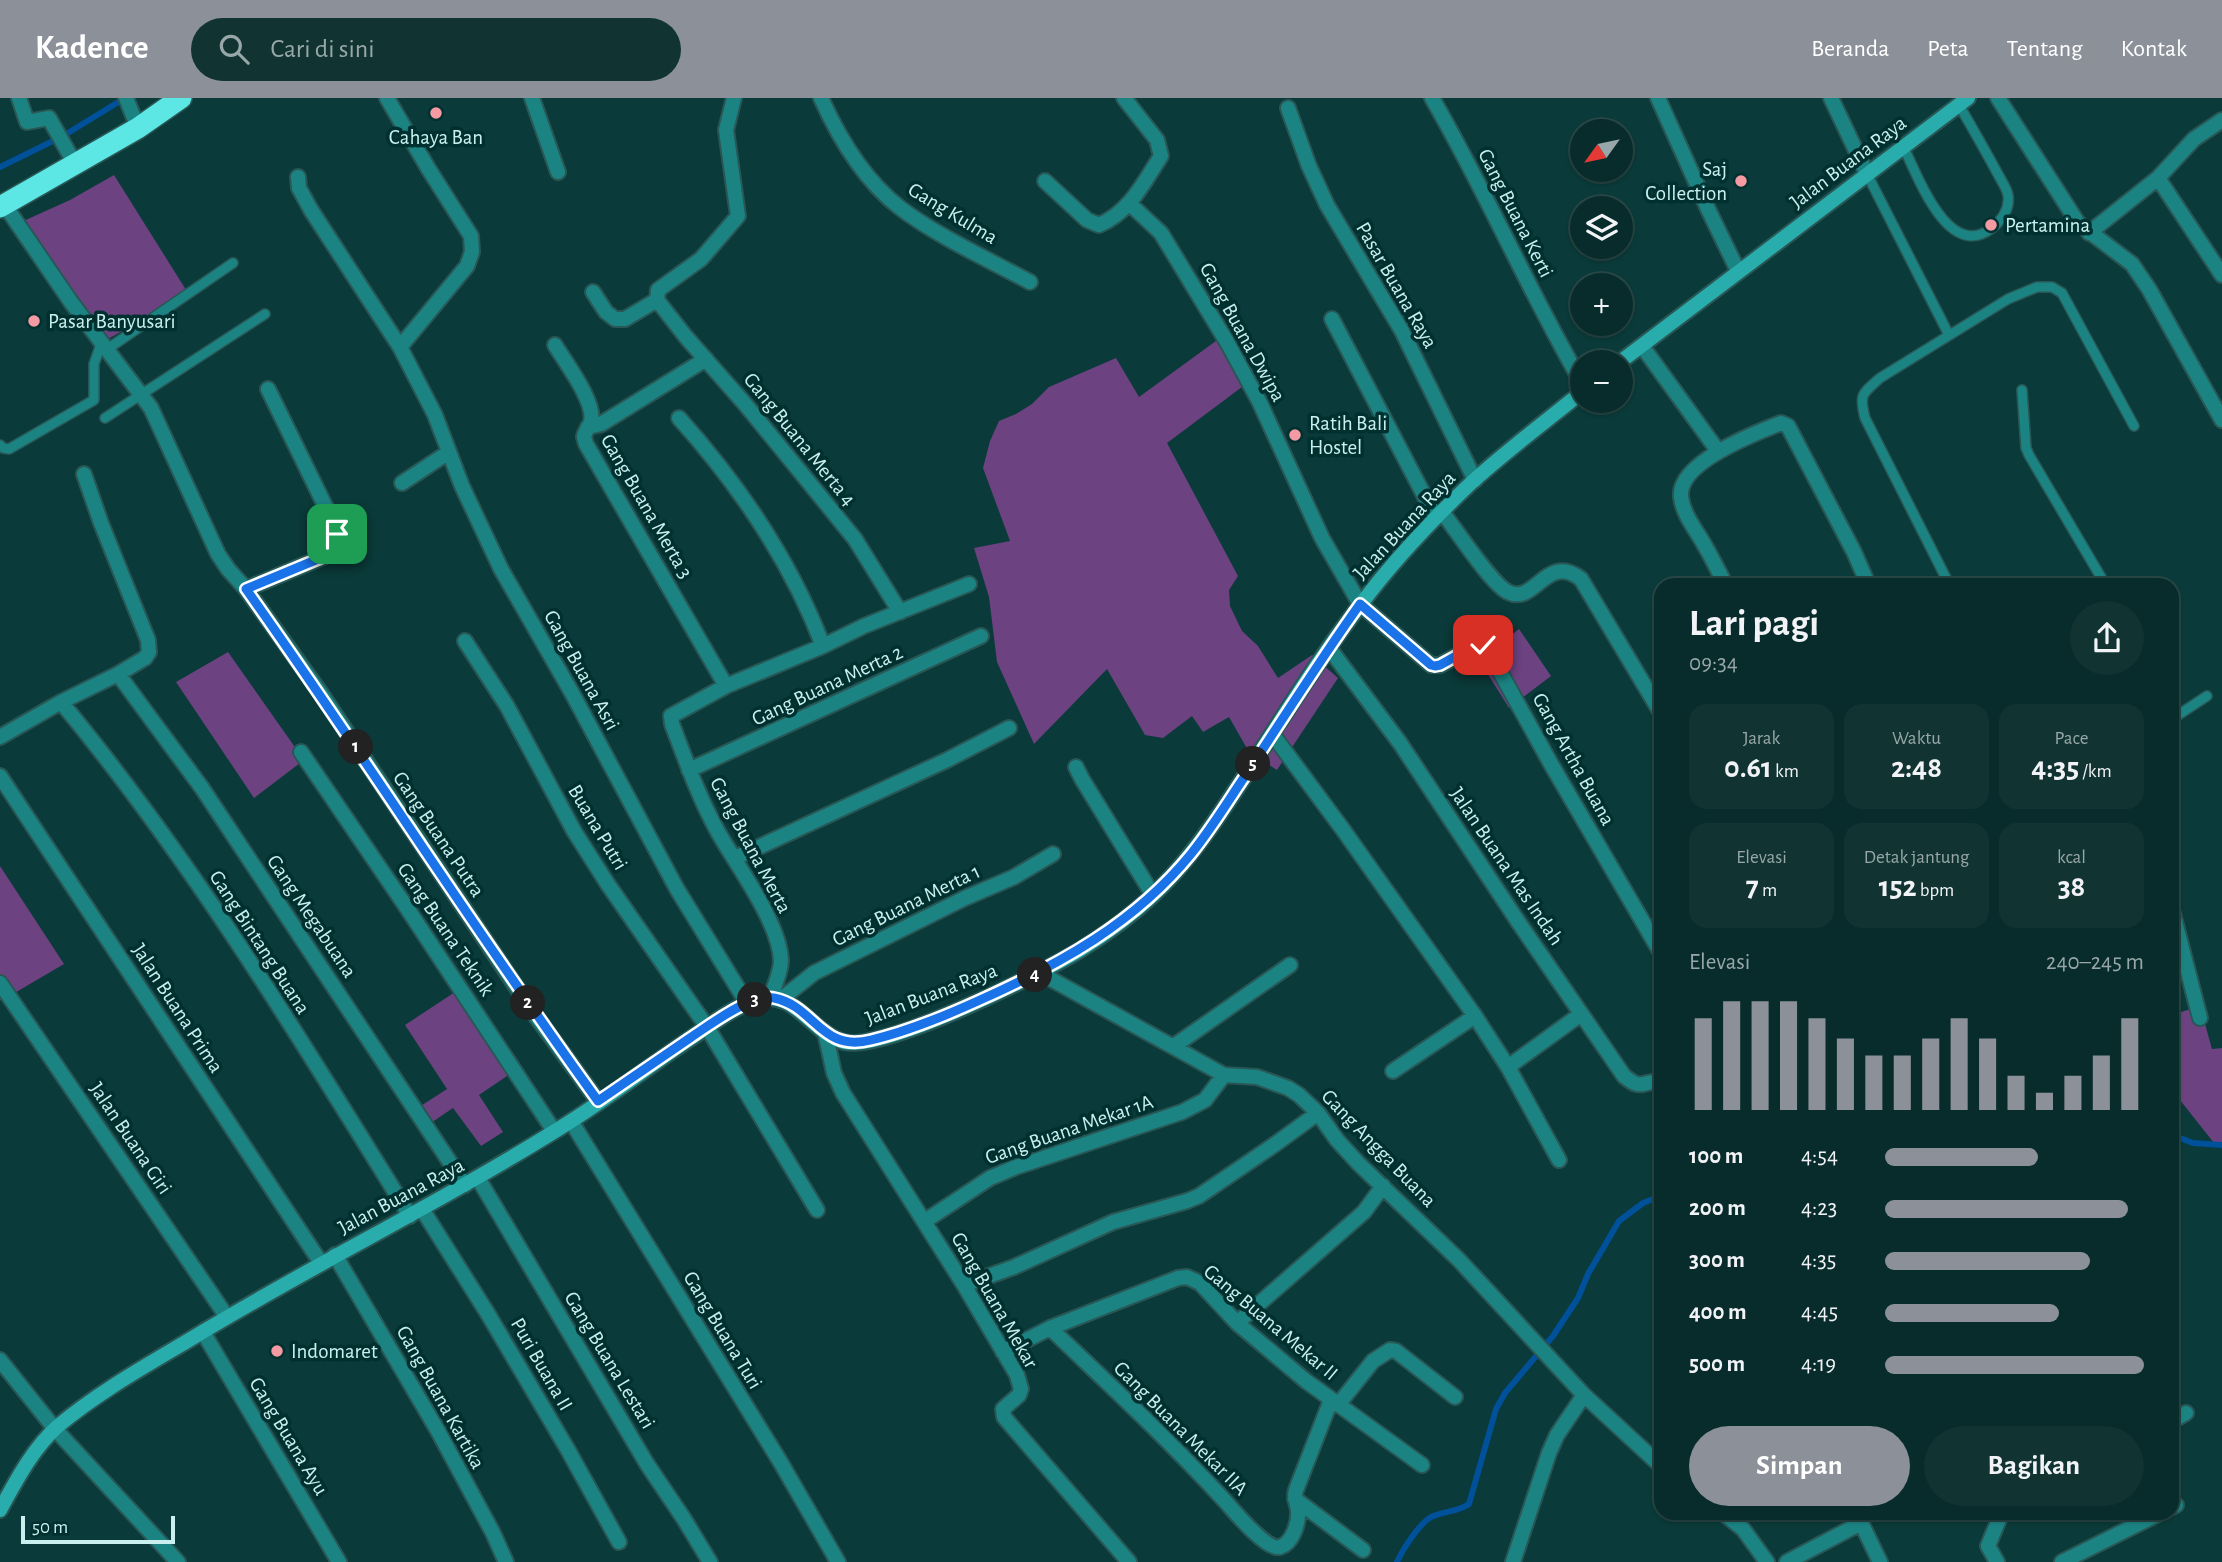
<!DOCTYPE html>
<html lang="id">
<head>
<meta charset="utf-8">
<style>
  body { margin:0; font-family:"Alegreya Sans",sans-serif; background:#113433; color:#f1f3f6; height:100vh; display:flex; flex-direction:column; font-size:26px; white-space:nowrap }
  * { box-sizing:border-box; margin:0 }
  p { font-size:23px; color:#98a7a9 }
  .icon { flex:none; width:38px; height:38px; fill:none; stroke:currentColor; stroke-width:2; stroke-linecap:round; stroke-linejoin:round }
  .map { position:relative; flex:1; overflow:hidden }
  .side { position:absolute; left:1654px; top:480px; width:525px; height:942px; display:flex; flex-direction:column; background:#082c2b; border-radius:21px; box-shadow:0 2px 5px #0004,0 0 0 2px #294847 }
  .side>* { flex:none }
  .needle { width:46px; rotate:237deg }
  .fabs { position:absolute; left:1570px; top:21px; display:grid; gap:14px }
  .fabs a { display:grid; place-items:center; width:63px; height:63px; border-radius:50%; background:#082c2b; box-shadow:0 2px 5px #0004,0 0 0 2px #294847; font-size:35px }
  .scale { position:absolute; left:21px; bottom:18px; width:154px; box-sizing:border-box; padding-left:7px; border:4px solid #c9f0ef; border-top:0; font-size:19px; line-height:24px; white-space:nowrap; color:#c9f0ef; -webkit-text-stroke:5px #00302f; paint-order:stroke }
  .pin { position:absolute; display:grid; place-items:center; width:60px; height:60px; color:#fff; margin:-30px; border-radius:14px; box-shadow:0 4px 10px #0006 }
  .km { position:absolute; width:35px; height:35px; margin:-18px; border-radius:50%; background:#222; color:#fff; font-size:19px; line-height:35px; text-align:center }
  .round { display:grid; place-items:center; flex:none; width:74px; height:74px; border-radius:37px; background:#113433 }
  .headline { display:flex; align-items:center; justify-content:space-between; height:119px; padding:0 35px }
  h1 { font-size:38px; font-weight:700; line-height:52px }
  .metrics { display:grid; grid-template-columns:repeat(3,1fr); gap:10px; height:119px; padding:7px 35px }
  .metrics div { display:grid; align-content:center; border-radius:18px; background:#113433; text-align:center }
  .metrics b { font-size:30px; font-weight:700 }
  .metrics small { font-size:19px; font-weight:400 }
  .metrics p { font-size:19px }
  .chart { height:196px; padding:14px 35px }
  .chart p { display:flex; justify-content:space-between }
  .chart svg { width:100%; height:126px; margin-top:7px; stroke:#8c9099; stroke-width:6 }
  .action { display:flex; gap:14px; margin-top:auto; padding:14px 35px }
  .action a { flex:1; height:80px; border-radius:42px; background:#8c9099; color:#fff; font-size:28px; font-weight:700; line-height:80px; text-align:center }
  .action a+a { background:#113433; color:#f1f3f6 }
  ul { padding:0 35px; list-style:none; font-size:23px }
  li { display:grid; grid-template-columns:112px 84px 1fr; align-items:center; height:52px }
  li i { height:18px; border-radius:9px; background:#8c9099 }
  header { display:flex; align-items:center; gap:42px; box-sizing:border-box; height:98px; padding:0 35px; background:#8c9099; color:#fff }
  header strong { font-size:33px }
  nav { display:flex; gap:38px; margin-inline-start:auto; font-size:24px }
  .search { width:490px; height:63px; background:#113433; display:flex; align-items:center; gap:18px; box-sizing:border-box; padding:0 24px; border-radius:38px; color:#98a7a9; font-size:26px }
  .map>svg:first-child { display:block }
  .green { fill:#6c4281 }
  .lines { fill:none; stroke-linecap:round; stroke-linejoin:round }
  .stream { stroke:#00509a; stroke-width:6 }
  .lane-casing { stroke:#295756; stroke-width:12 }
  .street-casing { stroke:#295756; stroke-width:18 }
  .secondary-casing { stroke:#295756; stroke-width:18 }
  .highway-casing { stroke:#295756; stroke-width:24 }
  .lane { stroke:#1b8483; stroke-width:9 }
  .street { stroke:#1b8483; stroke-width:14 }
  .secondary { stroke:#29adac; stroke-width:14 }
  .highway { stroke:#5ce7e5; stroke-width:21 }
  .route-casing { stroke:#fff; stroke-width:14 }
  .route { stroke:#1a73e8; stroke-width:9 }
  .poi-dot { fill:#f49aa3; stroke:#00302f; stroke-width:2.5 }
  .labels { text-anchor:middle; stroke-width:7; stroke-linejoin:round; paint-order:stroke }
  .poi-label { font-size:21px; fill:#c9f0ef; stroke:#00302f; text-anchor:start }
  .street-label { font-size:21px; fill:#c9f0ef; stroke:#00302f }
</style>
</head>
<body>
<header>
<strong>Kadence</strong>
<div class="search"><svg class="icon" aria-label="search" viewBox="0 0 24 24"><circle cx="10" cy="10" r="6"/><path d="M15 15l6 6"/></svg>Cari di sini</div>
<nav><a>Beranda</a><a>Peta</a><a>Tentang</a><a>Kontak</a></nav>
</header>
<div class="map">
<svg width="2222" height="1464" viewBox="0 0 2222 1464">
  <rect width="100%" height="100%" fill="#0a3a39"/>
  <path class="green" d="M114,77L188,195L96,248L19,125L70,102Z
    M1220,240L1246,286L1167,345L1238,478L1229,492L1230,508L1242,533L1258,548L1278,580L1312,557L1338,580L1277,672L1249,654L1229,619L1203,634L1192,618L1163,640L1145,637L1107,571L1034,646L997,564L989,499L974,450L1010,443L983,370L990,343L999,323L1016,316L1032,306L1049,289L1116,260L1139,299Z
    M1519,531L1551,578L1509,610L1479,562Z
    M228,554L304,662L254,700L176,584Z
    M0,768L64,866L1,903L0,901Z
    M455,894L510,976L479,997L503,1034L481,1048L453,1010L425,1029L413,1013L447,991L405,927Z
    M2200,908L2212,951L2222,950V1049L2214,1045L2172,992V917Z"/>
  <g class="lines">
    <path class="stream" d="M0,69L63,38L125,0
      M2172,1037L2193,1045L2222,1047
      M1397,1464C1403,1451 1419,1426 1431,1419C1443,1413 1458,1414 1469,1406L1496,1311L1505,1295L1553,1238L1578,1200L1588,1176L1619,1123L1643,1105L1661,1098"/>
    <g class="lane-casing">
      <path id="lane" d="M1903,48C1918,78 1948,164 1992,130C2002,122 2010,111 2008,97C2007,91 2002,84 1999,78C1986,54 1973,31 1959,7
        M1867,76L1949,237
        M106,252L233,165
        M2022,292L2026,350L2029,357L2105,486
        M105,320L265,216
        M0,347L3,350L9,351L94,302V266L101,246
        M1949,486L1865,320C1859,296 1862,296 1880,280L2008,201L2037,189H2052L2062,195L2134,328
        M2172,621L2207,598"/>
    </g>
    <g class="street-casing">
      <path id="street" d="M19,0L27,24L49,20L75,66
        M126,0L138,30
        M387,0L428,70L471,138L472,154L467,168L400,249
        M532,0L558,74
        M821,0C839,40 863,81 899,109C935,137 989,162 1030,184
        M1432,0C1486,93 1528,192 1582,285
        M1658,0L1708,111L1738,173
        M1831,0L1867,76
        M1998,0L2078,125L2132,166L2149,191L2222,322
        M1288,10L1309,68L1327,107L1402,233L1475,382
        M298,79L299,90L311,112L400,249L435,317L462,388L501,471L572,595L677,791L747,905
        M2158,80L2194,41L2222,22
        M1045,83L1087,122L1099,127C1130,114 1144,84 1161,58L1157,42L1124,0
        M4,106L71,204L151,310L201,419L218,456L228,471L246,491L320,594L535,917L598,1003
        M1130,106L1161,135L1227,244L1260,305L1322,440L1360,506L1431,567H1440L1478,546L1483,547L1488,552L1551,666L1661,855
        M2089,135L2158,80L2222,177
        M593,194L606,214L615,221H625L657,202L686,239L745,306L855,441L900,514
        M657,202L658,192L701,161L738,118L726,32L734,0
        M1332,221L1436,420
        M555,247C565,264 596,304 591,324C589,329 585,333 584,339L586,346L726,588
        M1642,248L1718,353
        M679,320C739,387 791,463 823,548
        M588,329L601,326L706,261
        M402,385L449,354
        M1442,414C1456,431 1491,486 1508,494C1535,508 1546,454 1581,481L1661,615
        M1725,486C1719,474 1712,460 1705,448C1697,433 1683,417 1681,399C1677,365 1755,335 1781,325L1788,328L1854,454L1868,486
        M246,491L335,454L339,446L333,424L268,291
        M465,543L507,608L574,733L607,785L707,929L817,1112
        M1329,550L1400,645L1519,825L1624,978C1643,994 1641,982 1661,984
        M118,576L202,690L465,1087
        M61,604C193,763 301,942 410,1118
        M1273,637L1344,733L1475,918L1508,969L1559,1062
        M0,639L61,604L118,576L145,560L149,554L148,542L101,425L84,376
        M301,654L407,810L554,1033
        M1076,669L1082,681L1153,797
        M689,672L981,538
        M0,678L321,1165
        M735,760L947,662L1009,630
        M2172,812L2200,920
        M1040,875L1224,977L1257,979L1288,990L1299,997L1318,1015L1337,1042L1359,1066L1459,1162L1584,1297L1661,1368
        M0,885L227,1219
        M771,899C774,888 781,874 781,863C780,825 737,768 718,734C699,700 686,663 672,626L671,618L726,588L823,548L864,528L969,486
        M780,902L814,875L965,800L1014,779L1053,756
        M825,934L834,975L843,995L964,1187L1017,1277L1021,1291L1019,1297L1003,1311L1004,1319L1129,1464
        M1174,948L1290,867
        M1508,969L1581,916
        M1393,973L1475,918
        M571,1023L781,1365L838,1464
        M478,1080L647,1366L684,1421L710,1464
        M422,1111L488,1216L568,1352L619,1444
        M925,1123L990,1080L1016,1069L1182,1014L1205,1002L1224,977
        M335,1157L438,1333L493,1435L506,1464
        M964,1187L1014,1169L1113,1124L1187,1103L1199,1098L1274,1047L1318,1015
        M1237,1225L1364,1114L1383,1088
        M1050,1230C1109,1286 1169,1342 1225,1403C1234,1413 1267,1453 1280,1449C1293,1445 1299,1424 1298,1412C1297,1404 1293,1400 1296,1392L1331,1302
        M203,1234L339,1464
        M1003,1254L1050,1230L1178,1180L1187,1179L1200,1185L1237,1225L1306,1283L1422,1367
        M0,1262L55,1331L178,1464
        M1338,1307L1373,1263L1390,1252L1396,1253L1455,1299
        M2172,1323L2186,1315
        M1295,1401L1363,1452
        M2172,1409L2176,1407
        M1722,1414L1743,1431L1767,1464
        M1856,1414L1880,1464
        M1513,1464L1549,1355L1557,1337L1584,1297
        M1787,1464L1861,1425
        M1997,1464L1988,1448L2002,1414
        M2062,1464L2162,1414"/>
    </g>
    <g class="secondary-casing">
      <path id="secondary" d="M1620,264L1968,0
        M0,1412C16,1383 33,1350 58,1328C102,1291 155,1263 204,1233C324,1161 449,1100 568,1025C611,998 652,966 694,938C713,925 734,909 756,902C795,890 811,935 844,944C883,954 1042,875 1080,852C1106,836 1131,818 1153,797C1186,766 1211,730 1235,693C1277,630 1315,565 1361,506C1394,462 1432,422 1471,385C1506,353 1545,324 1582,294"/>
    </g>
    <g class="highway-casing">
      <path id="highway" d="M0,109L138,30L181,0"/>
    </g>
    <use href="#lane" class="lane"/>
    <use href="#street" class="street"/>
    <use href="#secondary" class="secondary"/>
    <use href="#highway" class="highway"/>
  </g>
  <g class="lines">
    <g class="route-casing">
      <path id="route" d="M337,436L339,446L335,454L246,491C366,660 477,836 598,1003C629,982 659,961 690,940C708,928 728,913 749,904C757,901 766,898 774,900C815,908 821,955 871,942C909,933 945,918 980,902C1060,866 1135,825 1191,756C1208,735 1222,713 1237,690C1278,629 1317,566 1360,506L1431,567L1435,568L1440,567L1478,546L1483,547"/>
    </g>
    <use href="#route" class="route"/>
  </g>
  <g class="poi-dot">
    <circle cx="436" cy="15" r="7"/>
    <circle cx="1741" cy="83" r="7"/>
    <circle cx="1991" cy="127" r="7"/>
    <circle cx="34" cy="223" r="7"/>
    <circle cx="1295" cy="337" r="7"/>
    <circle cx="277" cy="1253" r="7"/>
  </g>
  <g class="labels">
    <g class="poi-label">
      <text x="436" y="46" text-anchor="middle">Cahaya Ban</text>
      <text x="1727" y="78" text-anchor="end">Saj<tspan x="1727" dy="24">Collection</tspan></text>
      <text x="2005" y="134">Pertamina</text>
      <text x="48" y="230">Pasar Banyusari</text>
      <text x="1309" y="332">Ratih Bali<tspan x="1309" dy="24">Hostel</tspan></text>
      <text x="291" y="1260">Indomaret</text>
    </g>
    <g class="street-label">
      <text transform="translate(1848 64) rotate(-37)" y="7">Jalan Buana Raya</text>
      <text transform="translate(953 115) rotate(31)" y="7">Gang Kulma</text>
      <text transform="translate(1516 115) rotate(63)" y="7">Gang Buana Kerti</text>
      <text transform="translate(1397 187) rotate(60)" y="7">Pasar Buana Raya</text>
      <text transform="translate(1243 234) rotate(61)" y="7">Gang Buana Dwipa</text>
      <text transform="translate(800 341) rotate(51)" y="7">Gang Buana Merta 4</text>
      <text transform="translate(647 408) rotate(60)" y="7">Gang Buana Merta 3</text>
      <text transform="translate(1404 427) rotate(-47)" y="7">Jalan Buana Raya</text>
      <text transform="translate(582 572) rotate(61)" y="7">Gang Buana Asri</text>
      <text transform="translate(827 587) rotate(-25)" y="7">Gang Buana Merta 2</text>
      <text transform="translate(1574 661) rotate(61)" y="7">Gang Artha Buana</text>
      <text transform="translate(598 729) rotate(59)" y="7">Buana Putri</text>
      <text transform="translate(439 736) rotate(56)" y="7">Gang Buana Putra</text>
      <text transform="translate(751 747) rotate(62)" y="7">Gang Buana Merta</text>
      <text transform="translate(1507 768) rotate(56)" y="7">Jalan Buana Mas Indah</text>
      <text transform="translate(906 807) rotate(-26)" y="7">Gang Buana Merta 1</text>
      <text transform="translate(312 818) rotate(56)" y="7">Gang Megabuana</text>
      <text transform="translate(446 831) rotate(56)" y="7">Gang Buana Teknik</text>
      <text transform="translate(260 844) rotate(57)" y="7">Gang Bintang Buana</text>
      <text transform="translate(931 896) rotate(-21)" y="7">Jalan Buana Raya</text>
      <text transform="translate(178 910) rotate(57)" y="7">Jalan Buana Prima</text>
      <text transform="translate(1069 1031) rotate(-19)" y="7">Gang Buana Mekar 1A</text>
      <text transform="translate(131 1040) rotate(56)" y="7">Jalan Buana Giri</text>
      <text transform="translate(1379 1050) rotate(46)" y="7">Gang Angga Buana</text>
      <text transform="translate(401 1098) rotate(-28)" y="7">Jalan Buana Raya</text>
      <text transform="translate(995 1202) rotate(60)" y="7">Gang Buana Mekar</text>
      <text transform="translate(1271 1224) rotate(40)" y="7">Gang Buana Mekar II</text>
      <text transform="translate(723 1232) rotate(59)" y="7">Gang Buana Turi</text>
      <text transform="translate(610 1262) rotate(59)" y="7">Gang Buana Lestari</text>
      <text transform="translate(542 1266) rotate(60)" y="7">Puri Buana II</text>
      <text transform="translate(441 1299) rotate(61)" y="7">Gang Buana Kartika</text>
      <text transform="translate(1181 1330) rotate(45)" y="7">Gang Buana Mekar IIA</text>
      <text transform="translate(289 1338) rotate(59)" y="7">Gang Buana Ayu</text>
    </g>
  </g>
</svg>
<div class="fabs">
<a><svg class="needle" viewBox="-14 -14 28 28"><path d="M0-13l5 13h-10z" fill="#e53935"/><path d="M0 13l5-13h-10z" fill="#98a7a9"/></svg></a>
<a><svg class="icon" aria-label="layers" viewBox="0 0 24 24"><path d="M12 4l9 5-9 5-9-5zM3 14l9 5 9-5"/></svg></a>
<a>+</a>
<a>−</a>
</div>
<div class="scale">50 m</div>
<div class="pin" style="left:337px;top:436px;background:#1e9e55"><svg class="icon" aria-label="arrive" viewBox="0 0 24 24"><path d="M6 21V4h12l-3 4 3 4H6"/></svg></div>
<div class="pin" style="left:1483px;top:547px;background:#d93025"><svg class="icon" aria-label="check" viewBox="0 0 24 24"><path d="M5 12l5 5 9-10"/></svg></div>
<b class="km" style="left:356px;top:649px">1</b>
<b class="km" style="left:528px;top:905px">2</b>
<b class="km" style="left:755px;top:902px">3</b>
<b class="km" style="left:1035px;top:877px">4</b>
<b class="km" style="left:1253px;top:666px">5</b>
<section class="side">
<div class="headline"><div><h1>Lari pagi</h1><p>09:34</p></div><a class="round"><svg class="icon" aria-label="share" viewBox="0 0 24 24"><path d="M12 15V3M7 8l5-5 5 5M5 13v7h14v-7"/></svg></a></div>
<div class="metrics">
<div><p>Jarak</p><b>0.61<small> km</small></b></div>
<div><p>Waktu</p><b>2:48</b></div>
<div><p>Pace</p><b>4:35<small> /km</small></b></div>
</div>
<div class="metrics">
<div><p>Elevasi</p><b>7<small> m</small></b></div>
<div><p>Detak jantung</p><b>152<small> bpm</small></b></div>
<div><p>kcal</p><b>38</b></div>
</div>
<div class="chart"><p><span>Elevasi</span>240–245 m</p>
<svg viewBox="0 0 160 44" preserveAspectRatio="none"><path d="M5 44V12M15 44V6M25 44V6M35 44V6M45 44V12M55 44V19M65 44V25M75 44V25M85 44V19M95 44V12M105 44V19M115 44V32M125 44V38M135 44V32M145 44V25M155 44V12"/></svg>
</div>
<ul>
<li><b>100 m</b>4:54<i style="width:59%"></i></li>
<li><b>200 m</b>4:23<i style="width:94%"></i></li>
<li><b>300 m</b>4:35<i style="width:79%"></i></li>
<li><b>400 m</b>4:45<i style="width:67%"></i></li>
<li><b>500 m</b>4:19<i style="width:100%"></i></li>
</ul>
<div class="action"><a>Simpan</a><a>Bagikan</a></div>
</section>
</div>
</body>
</html>
